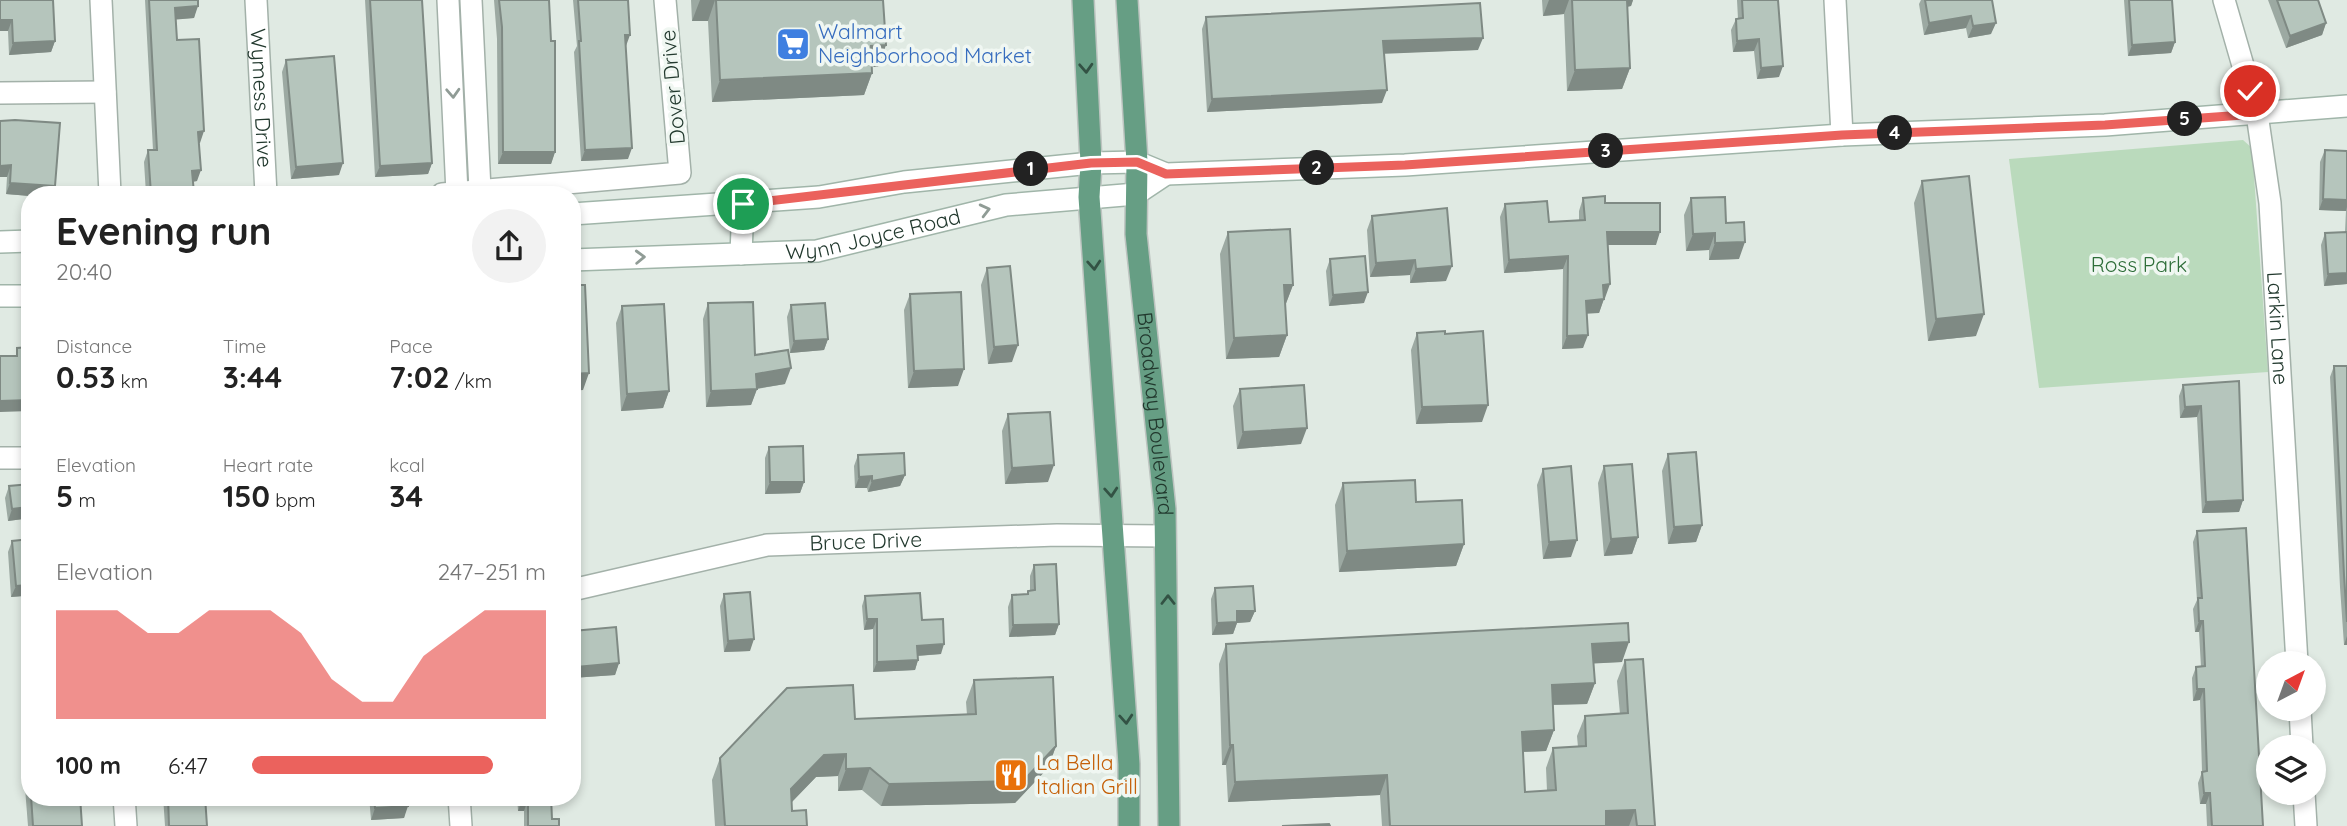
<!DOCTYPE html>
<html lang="en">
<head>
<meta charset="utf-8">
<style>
  body { margin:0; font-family:Quicksand,sans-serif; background:#f2f2f2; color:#222; height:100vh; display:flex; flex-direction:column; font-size:26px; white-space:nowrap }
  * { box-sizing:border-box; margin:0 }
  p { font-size:23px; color:#767676 }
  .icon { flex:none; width:38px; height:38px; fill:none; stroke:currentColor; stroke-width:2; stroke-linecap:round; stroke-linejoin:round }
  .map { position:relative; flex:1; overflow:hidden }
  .panel { position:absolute; left:21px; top:186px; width:560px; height:620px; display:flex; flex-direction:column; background:#fff; border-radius:28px; box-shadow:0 4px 10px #0003 }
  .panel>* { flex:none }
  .needle { width:46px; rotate:41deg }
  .fabs { position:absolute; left:2256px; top:651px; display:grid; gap:14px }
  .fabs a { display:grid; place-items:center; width:70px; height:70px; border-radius:50%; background:#fff; box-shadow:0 4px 10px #0003; font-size:35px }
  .pin { position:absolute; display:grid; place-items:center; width:60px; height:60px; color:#fff; margin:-30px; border:4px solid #fff; border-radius:50%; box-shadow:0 2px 7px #0007 }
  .km { position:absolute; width:35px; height:35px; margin:-18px; border-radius:50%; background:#222; color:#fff; font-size:19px; line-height:35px; text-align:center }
  .round { display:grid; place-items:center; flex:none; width:74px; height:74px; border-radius:37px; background:#f2f2f2 }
  .head { display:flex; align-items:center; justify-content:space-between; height:119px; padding:0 35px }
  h1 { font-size:38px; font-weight:800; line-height:52px }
  .stats { display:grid; grid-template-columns:repeat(3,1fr); gap:10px; height:119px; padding:7px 35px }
  .stats div { display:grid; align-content:center }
  .stats b { font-size:30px; font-weight:800 }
  .stats small { font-size:19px; font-weight:400 }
  .stats p { font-size:19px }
  .chart { height:196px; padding:14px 35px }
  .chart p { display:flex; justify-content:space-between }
  .chart svg { width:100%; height:126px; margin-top:7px; fill:#eb625d; opacity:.7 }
  ul { padding:0 35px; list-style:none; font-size:23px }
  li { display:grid; grid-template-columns:112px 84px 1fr; align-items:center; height:52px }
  li i { height:18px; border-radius:9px; background:#eb625d }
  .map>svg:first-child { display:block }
  .green { fill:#badabc }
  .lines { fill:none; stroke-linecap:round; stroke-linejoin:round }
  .street-casing { stroke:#a3b1a9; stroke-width:24 }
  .secondary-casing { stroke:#a0b5a9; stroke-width:24 }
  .primary-casing { stroke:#bdc4c0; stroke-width:24 }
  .street { stroke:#fff; stroke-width:21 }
  .secondary { stroke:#fff; stroke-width:21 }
  .primary { stroke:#669e84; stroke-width:21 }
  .wall { fill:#9ca9a2 }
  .shaded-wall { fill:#7f8a84 }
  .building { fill:#b5c5bc; stroke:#7f8a84; stroke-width:2 }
  .oneway { stroke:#335244 }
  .oneway2 { stroke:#909c96 }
  .route-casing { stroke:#fff; stroke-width:14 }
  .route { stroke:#eb625d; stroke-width:9 }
  .labels { text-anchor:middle; stroke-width:7; stroke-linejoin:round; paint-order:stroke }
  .shop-label { font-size:21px; fill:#366cbe; stroke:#f0f7f2; text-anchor:start }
  .street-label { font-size:21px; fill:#22392e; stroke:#f0f7f2 }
  .park-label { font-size:21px; fill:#2e6e39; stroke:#f0f7f2 }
  .food-label { font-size:21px; fill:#c56008; stroke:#f0f7f2; text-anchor:start }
</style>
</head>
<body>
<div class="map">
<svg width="2347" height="826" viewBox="0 0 2347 826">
  <rect width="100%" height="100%" fill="#e0eae3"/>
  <path class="green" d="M2243,140L2252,148L2268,372L2039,388L2009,159Z"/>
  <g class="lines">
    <g class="street-casing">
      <g id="street">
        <path d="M101,0L110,194"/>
        <path id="s1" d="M256,0L266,194"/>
        <path d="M448,0L457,193"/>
        <path d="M471,0L480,190"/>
        <path d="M1835,0L1842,135"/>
        <path id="s2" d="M2224,0L2257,114L2270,203L2297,663"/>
        <path d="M0,93L105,92"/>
        <path d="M442,194L680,173L665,0"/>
        <path d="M0,458H30"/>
        <path id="s3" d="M572,590L767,545L1057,535L1164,536"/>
        <path d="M2300,709L2302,747"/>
        <path d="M2304,793L2306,826"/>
        <path d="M124,796L126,826"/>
        <path d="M459,796L461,826"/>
      </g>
    </g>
    <g class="secondary-casing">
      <g id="secondary">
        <path d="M572,214L819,197L904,182L1091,163L1137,162L1166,174L1405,165L1842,135L2105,125L2347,106"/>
        <path d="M0,242L30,241"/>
        <path d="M741,254L743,204"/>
        <path id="s4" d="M572,260L817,251L1006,205L1136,194L1166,174"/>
        <path d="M0,296H30"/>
      </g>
    </g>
    <g class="primary-casing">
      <g id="primary">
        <path d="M1083,0L1091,163L1089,197L1129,764V826"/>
        <path id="s5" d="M1127,0L1137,162L1136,234L1165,509L1169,826"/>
      </g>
    </g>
    <use href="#street" class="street"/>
    <use href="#secondary" class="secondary"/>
    <use href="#primary" class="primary"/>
  </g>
  <path class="wall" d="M0,0L55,41L51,52L9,55L8,31H0Z
    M145,0H198L194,18L176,19L177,40L200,143H199L197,181L193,182V194H146L144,162L148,150H153Z
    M365,0H422L432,163L428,174L375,177Z
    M494,0H549L555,152L551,164H498L497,39Z
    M573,0H628L626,46L628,159L581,161L574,52L577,46Z
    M691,0H883L878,67H872V73L864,95L712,102L708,21H692Z
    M1542,0H1633L1631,6L1627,7L1630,68L1622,89L1567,91L1564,14L1543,16Z
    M1737,0H1778L1779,77L1757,79L1754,51L1733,52L1731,30L1736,19H1738Z
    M1921,0H1992L1991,34L1968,38L1966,28L1924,35L1919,4Z
    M2124,0H2172L2175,42L2171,53L2128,56Z
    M2268,0H2318L2326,23L2322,35L2286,48Z
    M1206,17L1478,50L1384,53L1382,103L1207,112L1202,29Z
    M286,60L339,175L291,179L282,72Z
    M0,121L55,186L52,194H30V196L6,194L7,177H0Z
    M2325,150L2347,151V284L2324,286L2321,245L2325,233L2345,232L2346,211L2319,210L2320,162Z
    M1922,181L1976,336L1928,341L1914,203Z
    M1583,198L1605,203L1656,245H1608L1605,298H1604L1599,313H1587L1583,348L1562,349L1563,269L1504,273L1500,217L1505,204L1549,222L1579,220V211Z
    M1691,198L1726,223L1739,259L1709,260V250L1686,251L1684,215Z
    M1372,216L1446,281L1410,283V275L1370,277L1367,230Z
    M1228,232L1293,285L1285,306L1287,335L1279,357L1226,359L1220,254Z
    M1330,259L1364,303L1329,306L1326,271Z
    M987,268L1012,362L988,364L981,285Z
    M910,294L958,386L908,388L904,310Z
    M708,303L755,355L785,384L757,389L751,405L706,407L703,319Z
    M791,305L828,339L824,350L790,353L787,317Z
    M622,306L669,391L663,408L621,411L616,323Z
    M1417,333L1482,422L1416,424L1411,350Z
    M2334,366H2347V645H2344L2340,587L2330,377Z
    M2239,381L2243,500L2239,512L2202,513L2197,417L2180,418L2179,396L2183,385Z
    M1240,389L1301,444L1237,449L1233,406Z
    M1008,414L1048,482L1005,484L1002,431Z
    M769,447L804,482L800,493L765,494V458Z
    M1668,454L1702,525L1696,542L1668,544L1662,471Z
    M858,455L905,475L900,486L868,492L867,488H855L854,466Z
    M1604,466L1638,537L1632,554L1604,556L1598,483Z
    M1543,469L1571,557L1543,559L1537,485Z
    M1343,483L1416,502L1464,544L1456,566L1339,572L1335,505Z
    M30,484V698L23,697L27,655L23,596L11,597L8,552L12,541L25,540L23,519L8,521L5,498L9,486Z
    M2197,531L2263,826H2207L2206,804H2200L2198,783L2202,772L2200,700L2193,701L2192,678L2196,667H2201L2199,632H2195L2193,609L2197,600L2193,542Z
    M1034,565L1059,624L1055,635L1009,637L1008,607L1012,595L1027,594L1028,591H1030V576Z
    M1215,588L1255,611L1250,622L1237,623L1233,634L1212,635L1211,599Z
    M724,594L750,651L724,652L720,606Z
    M865,596L922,620L941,654L918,656V660L915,670L873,672V629L864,630L862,606Z
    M573,631L619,663L615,675L572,678Z
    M1226,644L1622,662L1593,663L1595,683L1587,704L1552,705L1554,730L1546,751L1523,752L1525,792L1547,791L1546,768L1553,748L1578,747L1577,736L1585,716L1620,714L1617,681L1625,660L1655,826H1382L1380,795L1228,802L1226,765H1222L1219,664Z
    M974,680L1056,746L1048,768L1015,803L881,806L862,790L838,791V776L816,777L792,802V811L807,826H715L712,780L720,758L855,719L967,715L966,702Z
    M29,776L30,796H80L82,826H28L25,788Z
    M163,796H205L207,826H165Z
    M369,796H408L404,818L371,820Z
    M517,796H551L552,819L559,826H524V811H518Z"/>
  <path class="shaded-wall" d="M700,0H715L708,21H692Z
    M1549,0H1569L1564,14L1543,16Z
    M1621,0H1633L1631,6L1618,8Z
    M198,6L194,18L171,20L175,8Z
    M1971,16L1966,28L1924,35L1929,23Z
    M0,20H12L8,31H0Z
    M1996,23L1991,34L1968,38L1973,26Z
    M2326,23L2322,35L2286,48L2290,36Z
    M625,35H630L626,46Z
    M1483,38L1478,50L1379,54L1383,41Z
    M1759,39L1754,51L1733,52L1737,41Z
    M55,41L51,52L9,55L13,43Z
    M2175,42L2171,53L2128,56L2132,45Z
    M886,45L878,67H863L871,46Z
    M1783,66L1779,77L1757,79L1761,68Z
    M1630,68L1622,89L1567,91L1575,70Z
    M872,73L864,95L712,102L720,80Z
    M1387,90L1382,103L1207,112L1212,99Z
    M204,131L200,143H194L198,132Z
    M632,148L628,159L581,161L585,150Z
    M503,152H555L551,164H498Z
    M343,163L339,175L291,179L296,167Z
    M432,163L428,174L375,177L380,166Z
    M11,165L7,177H0V166Z
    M201,170L197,181L188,182L192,171Z
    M10,183L55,186L52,194H30V196L6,194Z
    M2323,199L2347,200V207L2346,211L2319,210Z
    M1607,232H1660L1656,245H1602Z
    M1715,233L1709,250L1686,251L1693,234Z
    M1745,242L1739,259L1709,260L1715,243Z
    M1568,256L1563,269L1504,273L1509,260Z
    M1415,260L1410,275L1370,277L1376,263Z
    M1452,266L1446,281L1410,283L1416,269Z
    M2347,273V284L2324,286L2328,274Z
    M1610,284L1605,298H1598L1603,285Z
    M1284,285H1293L1285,306Z
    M1368,292L1364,303L1329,306L1333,295Z
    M1604,299L1599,313L1582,314L1586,301Z
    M1984,314L1976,336L1928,341L1936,319Z
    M1287,335L1279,357L1226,359L1234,338Z
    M1588,335L1583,348L1562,349L1567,336Z
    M828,339L824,350L790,353L794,341Z
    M1018,345L1012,362L988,364L994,347Z
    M791,368L785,384L754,389H757L751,405L706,407L711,391L756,374Z
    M964,369L958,386L908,388L914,371Z
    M589,373L583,390L572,391V374Z
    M669,391L663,408L621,411L627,394Z
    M30,400V411L0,412V401Z
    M1488,405L1482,422L1416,424L1422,407Z
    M2201,406L2197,417L2180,418L2185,407Z
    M1307,428L1301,444L1237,449L1243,432Z
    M1054,465L1048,482L1005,484L1012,468Z
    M905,475L900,486L868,492L872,481Z
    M872,476L867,488H855L859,477Z
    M770,482H804L800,493L765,494Z
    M2243,500L2239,512L2202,513L2206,502Z
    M27,507L23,519L8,521L12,509Z
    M1702,525L1696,542L1668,544L1674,527Z
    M1638,537L1632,554L1604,556L1611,539Z
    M1577,540L1571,557L1543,559L1549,542Z
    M1464,544L1456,566L1339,572L1347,551Z
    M27,585L23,596L11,597L16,586Z
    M1237,611H1255L1250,622L1237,623L1233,634L1212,635L1217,623Z
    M867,619H877L873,629L864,630Z
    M2199,621H2203L2199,632H2195Z
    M1059,624L1055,635L1009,637L1013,625Z
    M2347,636V645H2344Z
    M754,639L750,651L724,652L728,641Z
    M1629,642L1622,662L1585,664L1592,644Z
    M944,644L941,654L914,656L917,646Z
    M918,660L915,670L873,672L877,662Z
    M619,663L615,675L572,678L576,667Z
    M1595,683L1587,704L1544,705L1552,685Z
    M28,686H30V698L23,697Z
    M2197,689H2204L2200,700L2193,701Z
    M1554,730L1546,751L1514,752L1522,732Z
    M1230,745H1233L1226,765H1222Z
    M1056,746L1048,768L1015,803L881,806L889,784Z
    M846,754L838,776L816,777L783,811L791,789L824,755Z
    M870,768L862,790L838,791L846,769Z
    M1387,775L1380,795L1228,802L1235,782Z
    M2204,793H2210L2206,804H2200Z
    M522,799H528L524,811H518Z
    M408,806L404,818L371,820L375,808Z
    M1635,810L1629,826H1600L1606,811Z"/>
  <path class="building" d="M0,0H53L55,41L13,43L12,20H0Z
    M149,0H198V6L175,8L177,40L199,39L204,131L198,132L201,170L192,171L194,193L151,194L148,150H157Z
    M370,0H422L432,163L380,166Z
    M499,0H549L551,41H555V152H503L502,27Z
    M578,0H628L630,35H625L632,148L585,150L579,41H581Z
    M716,0H883L886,45L871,46L872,73L720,80Z
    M1572,0H1627L1630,68L1575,70Z
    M1742,0H1778L1783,66L1761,68L1759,39L1737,41L1736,19L1743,18Z
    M1925,0H1992L1996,23L1973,26L1971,16L1929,23Z
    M2129,0H2172L2175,42L2132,45Z
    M2277,0H2318L2326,23L2290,36Z
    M1480,3L1483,38L1383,41L1387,90L1212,99L1206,17Z
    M334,56L343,163L296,167L286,60Z
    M15,120L60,123L55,186L10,183L11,165L0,166V121Z
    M2325,150L2347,151V200L2323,199Z
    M1969,176L1984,314L1936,319L1922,181Z
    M1605,196V203H1660V232H1607L1610,284L1603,285L1604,299L1586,301L1588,335L1567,336L1568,256L1509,260L1505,204L1547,201L1549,222L1585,220L1583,198Z
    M1725,197L1726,223L1744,222L1745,242L1715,243V233L1693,234L1691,198Z
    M1447,208L1452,266L1416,269L1415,260L1376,263L1372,216Z
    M1290,229L1293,285H1284L1287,335L1234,338L1228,232Z
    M2347,232V273L2328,274L2325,233Z
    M1365,256L1368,292L1333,295L1330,259Z
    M1010,266L1018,345L994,347L987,268Z
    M572,285H585L589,373L572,374Z
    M961,292L964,369L914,371L910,294Z
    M753,302L755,355L788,350L791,368L756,374L757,389L711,391L708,303Z
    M825,303L828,339L794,341L791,305Z
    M664,304L669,391L627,394L622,306Z
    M1445,331V334L1483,331L1488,405L1422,407L1417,333Z
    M30,347V400L0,401V356H17V348Z
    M2334,366H2347V622L2344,575Z
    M2239,381L2243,500L2206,502L2201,406L2185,407L2183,385Z
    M1304,385L1307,428L1243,432L1240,389Z
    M1050,412L1054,465L1012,468L1008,414Z
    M803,446L804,482H770L769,447Z
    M1696,452L1702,525L1674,527L1668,454Z
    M904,453L905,475L872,481V476L859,477L858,455Z
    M1632,464L1638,537L1611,539L1604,466Z
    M1571,466L1577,540L1549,542L1543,469Z
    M1415,480L1416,502L1462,500L1464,544L1347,551L1343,483Z
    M30,484V530L27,507L12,509L9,486Z
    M2246,528L2263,826H2212L2210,793H2204L2202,772L2207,771L2204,689H2197L2196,667L2205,666L2203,621H2199L2198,598H2202L2197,531Z
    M30,539V621L27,585L16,586L12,541Z
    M1056,564L1059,624L1013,625L1012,595L1028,594V591L1035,590L1034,565Z
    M1253,586L1255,611H1237V622L1217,623L1215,588Z
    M750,592L754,639L728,641L724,594Z
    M920,593L922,620L943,619L944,644L917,646L918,660L877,662V619H867L865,596Z
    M1628,623L1629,642L1592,644L1595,683L1552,685L1554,730L1522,732L1525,792L1556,790L1553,748L1586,746L1585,716L1628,713L1625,660L1643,659L1655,826H1637L1635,810L1606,811V826H1390L1387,775L1235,782L1233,745H1230L1226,644Z
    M616,627L619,663L576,667L573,631Z
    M30,662V686H28Z
    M1053,677L1056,746L1023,781L889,784L870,768L846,769V754L824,755L791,789L792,811L806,810L807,826H725L720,758L787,688L853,685L855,719L976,714L974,680Z
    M31,796H80L82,826H33Z
    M168,796H205L207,826H169Z
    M374,796H408V806L375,808Z
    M522,796H551L552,819H559V826H528V799H522Z
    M1329,824L1330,826H1282Z"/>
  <defs><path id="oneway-chevron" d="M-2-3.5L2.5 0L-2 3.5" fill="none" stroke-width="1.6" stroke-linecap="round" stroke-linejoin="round" transform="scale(1.75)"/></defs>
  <g class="oneway">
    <use href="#oneway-chevron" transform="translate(1086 68) rotate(87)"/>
    <use href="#oneway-chevron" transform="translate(1094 265) rotate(86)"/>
    <use href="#oneway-chevron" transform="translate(1111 492) rotate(86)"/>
    <use href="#oneway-chevron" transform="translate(1168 600) rotate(-90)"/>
    <use href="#oneway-chevron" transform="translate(1126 719) rotate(86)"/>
  </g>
  <g class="oneway2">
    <use href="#oneway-chevron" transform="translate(453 93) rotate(87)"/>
    <use href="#oneway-chevron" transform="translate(985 210) rotate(-14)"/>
    <use href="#oneway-chevron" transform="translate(640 257) rotate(-2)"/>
  </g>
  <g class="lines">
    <g class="route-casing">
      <path id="route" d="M743,204L1091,163L1137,162L1166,174L1405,165L1842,135L2105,125L2257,114L2250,91"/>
    </g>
    <use href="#route" class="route"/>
  </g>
  <defs>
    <g id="supermarket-square" transform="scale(1.75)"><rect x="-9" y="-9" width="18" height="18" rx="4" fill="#3f7fe0" stroke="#f0f7f2"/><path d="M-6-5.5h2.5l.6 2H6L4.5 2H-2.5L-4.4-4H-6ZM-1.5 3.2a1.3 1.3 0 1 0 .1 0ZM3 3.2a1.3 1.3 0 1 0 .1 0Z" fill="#fff"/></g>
    <g id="restaurant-square" transform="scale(1.75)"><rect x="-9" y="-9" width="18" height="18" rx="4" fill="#e8710a" stroke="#f0f7f2"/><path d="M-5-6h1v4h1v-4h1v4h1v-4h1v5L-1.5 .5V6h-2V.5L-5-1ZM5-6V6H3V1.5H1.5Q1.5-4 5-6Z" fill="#fff"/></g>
  </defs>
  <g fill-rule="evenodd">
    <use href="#supermarket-square" x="793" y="44"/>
    <use href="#restaurant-square" x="1011" y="775"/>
  </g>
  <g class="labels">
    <g class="shop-label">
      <text x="818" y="39">Walmart<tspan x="818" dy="24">Neighborhood Market</tspan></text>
    </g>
    <g class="street-label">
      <text transform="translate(673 87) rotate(-95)" y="7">Dover Drive</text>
      <text dy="7" stroke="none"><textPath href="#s1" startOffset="98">Wymess Drive</textPath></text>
      <text dy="7" stroke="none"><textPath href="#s4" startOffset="303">Wynn Joyce Road</textPath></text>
      <text dy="7" stroke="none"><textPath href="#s2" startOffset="334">Larkin Lane</textPath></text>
      <text dy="7" stroke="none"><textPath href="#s5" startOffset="415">Broadway Boulevard</textPath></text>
      <text dy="7" stroke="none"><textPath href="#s3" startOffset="299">Bruce Drive</textPath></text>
    </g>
    <g class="park-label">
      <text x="2139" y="272">Ross Park</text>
    </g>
    <g class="food-label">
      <text x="1036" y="770">La Bella<tspan x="1036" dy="24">Italian Grill</tspan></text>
    </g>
  </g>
</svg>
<div class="fabs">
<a><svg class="needle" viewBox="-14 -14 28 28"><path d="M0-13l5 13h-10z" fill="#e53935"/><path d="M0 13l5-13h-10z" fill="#767676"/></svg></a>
<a><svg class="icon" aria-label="layers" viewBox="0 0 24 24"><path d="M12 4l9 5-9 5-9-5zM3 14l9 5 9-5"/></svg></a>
</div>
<div class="pin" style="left:743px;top:204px;background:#1e9e55"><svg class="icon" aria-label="arrive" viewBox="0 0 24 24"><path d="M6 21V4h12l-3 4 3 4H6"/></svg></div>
<div class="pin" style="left:2250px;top:91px;background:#d93025"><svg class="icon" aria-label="check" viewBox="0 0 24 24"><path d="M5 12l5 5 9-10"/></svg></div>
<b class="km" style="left:1031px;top:169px">1</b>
<b class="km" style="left:1317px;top:168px">2</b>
<b class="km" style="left:1606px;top:151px">3</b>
<b class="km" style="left:1895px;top:133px">4</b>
<b class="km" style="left:2185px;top:119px">5</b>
<section class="panel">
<div class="head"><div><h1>Evening run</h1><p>20:40</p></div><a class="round"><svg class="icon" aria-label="share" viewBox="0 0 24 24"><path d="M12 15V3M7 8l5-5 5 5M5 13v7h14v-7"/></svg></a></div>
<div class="stats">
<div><p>Distance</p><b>0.53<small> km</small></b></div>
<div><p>Time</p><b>3:44</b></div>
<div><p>Pace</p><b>7:02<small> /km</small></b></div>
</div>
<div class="stats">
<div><p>Elevation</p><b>5<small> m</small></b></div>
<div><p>Heart rate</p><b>150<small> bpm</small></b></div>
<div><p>kcal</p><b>34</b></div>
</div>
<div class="chart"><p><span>Elevation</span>247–251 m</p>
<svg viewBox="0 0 160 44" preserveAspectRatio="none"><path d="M0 44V6L10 6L20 6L30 14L40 14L50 6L60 6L70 6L80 14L90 30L100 38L110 38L120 22L130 14L140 6L150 6L160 6V44z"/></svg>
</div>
<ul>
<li><b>100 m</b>6:47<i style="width:82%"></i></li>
</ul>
</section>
</div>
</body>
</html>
